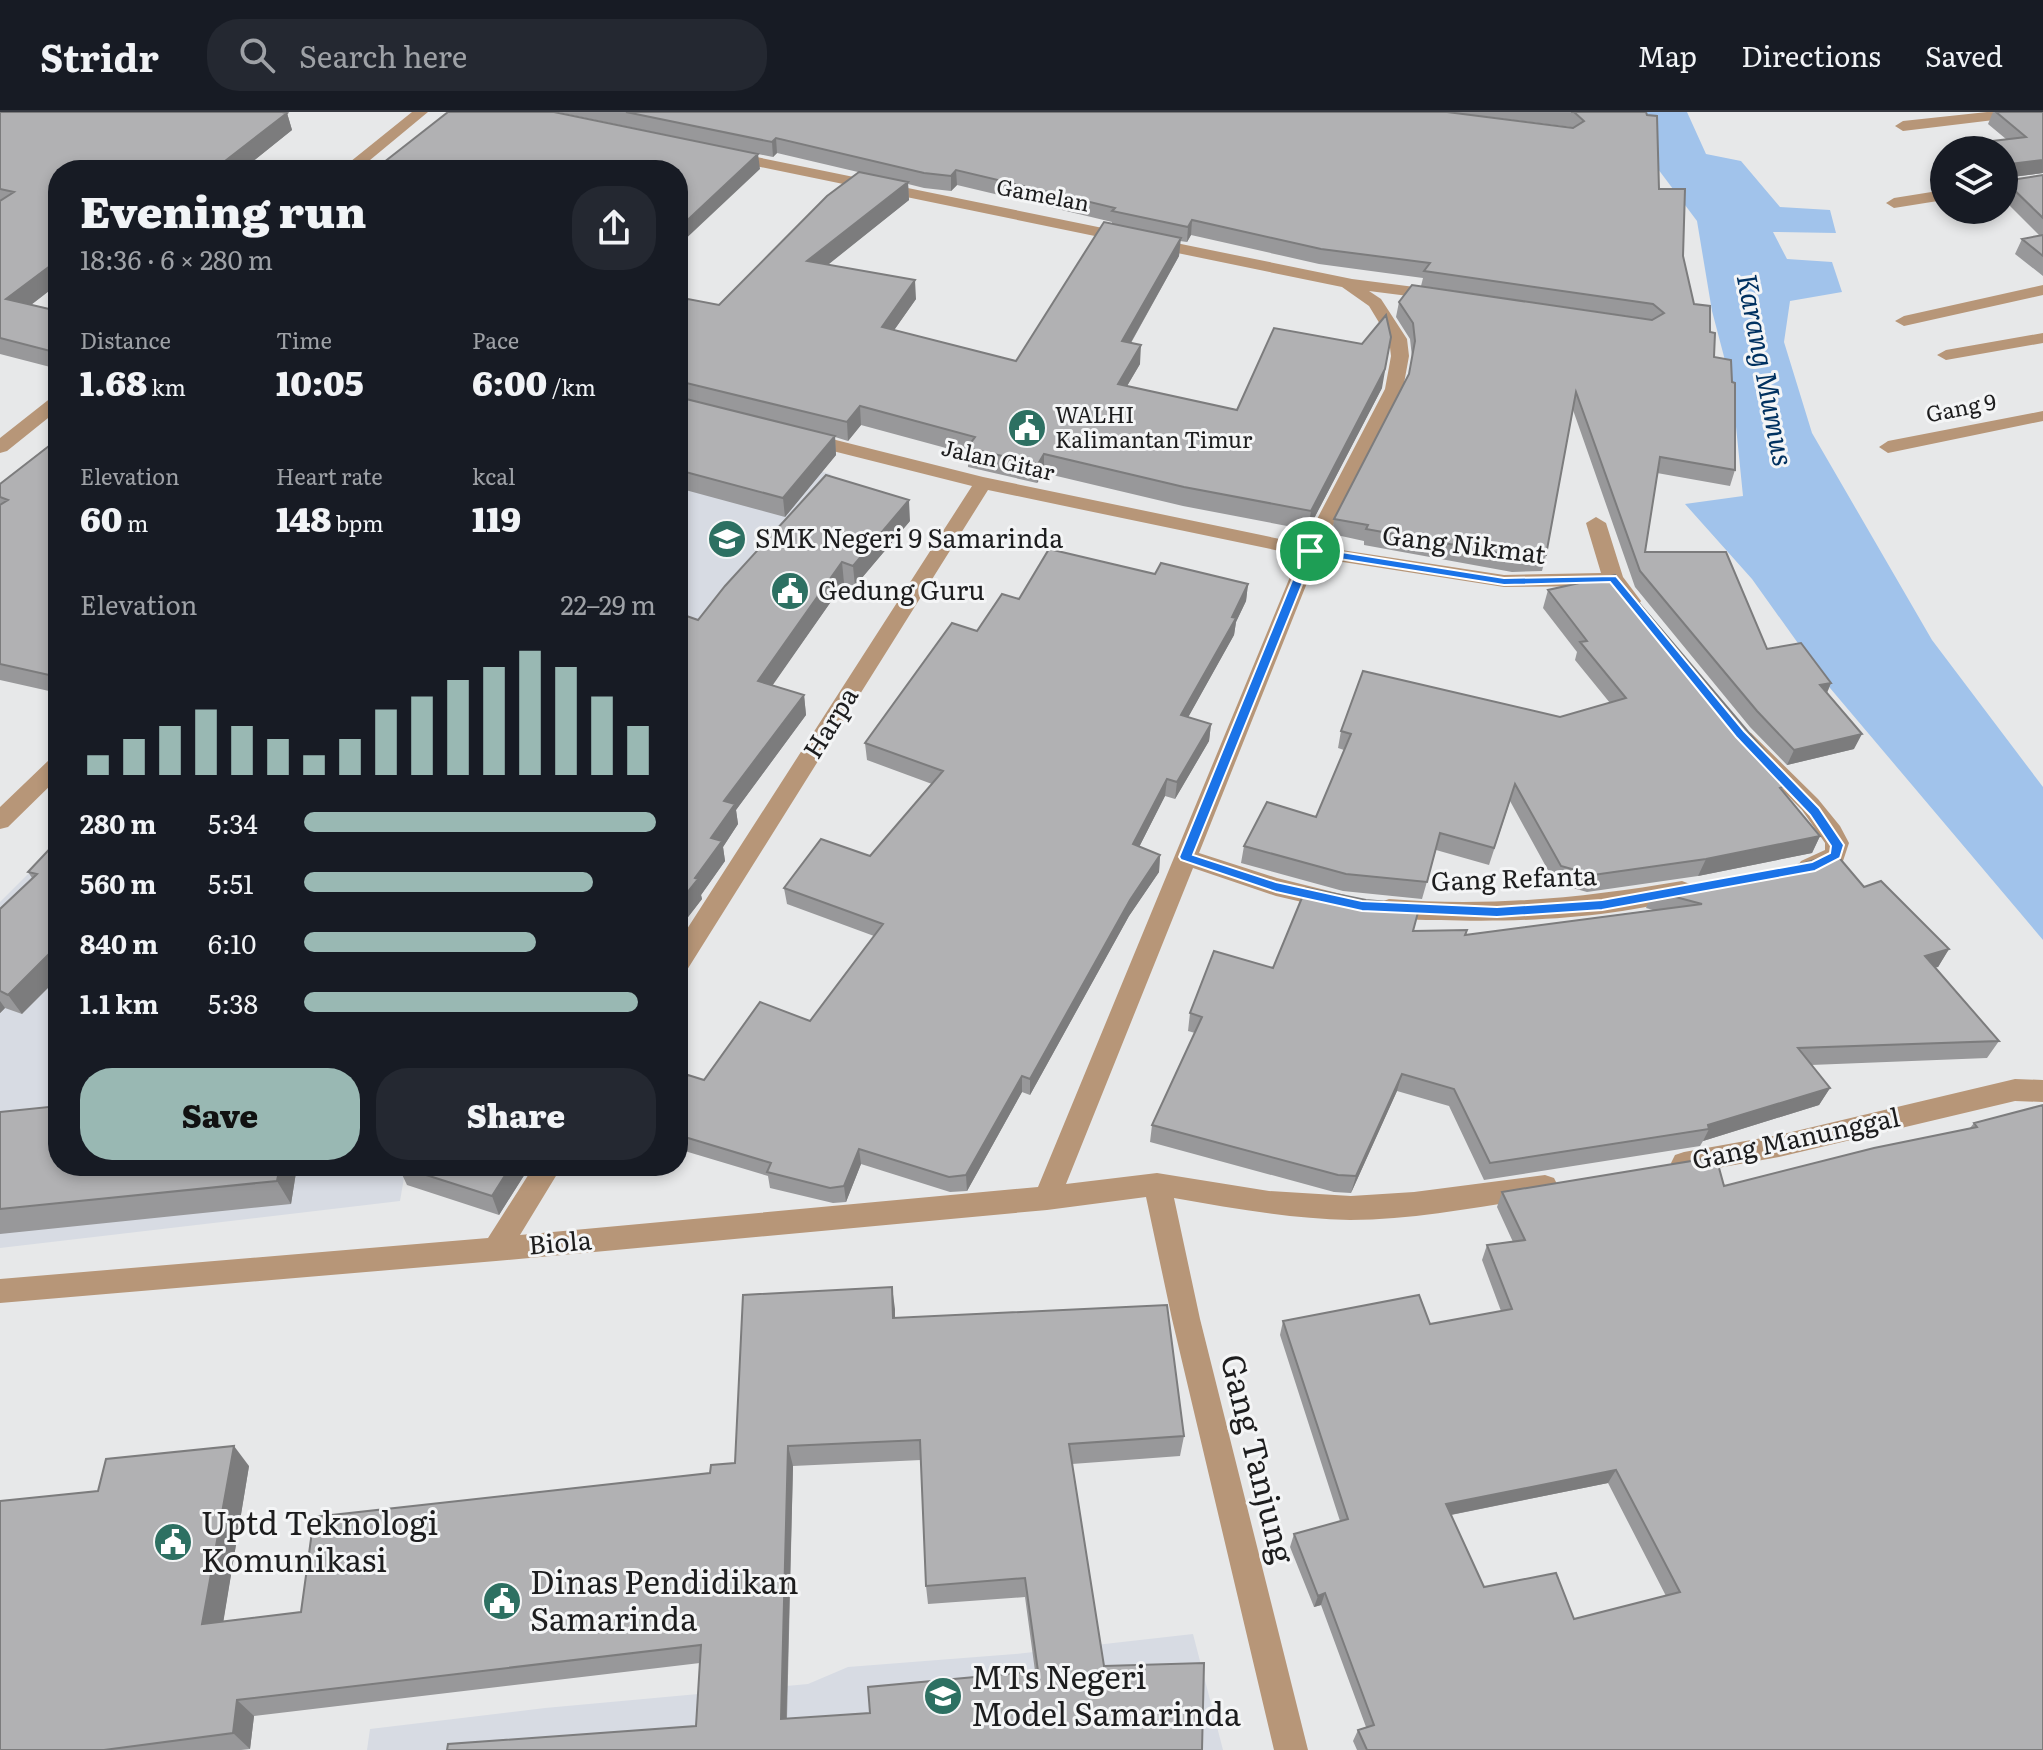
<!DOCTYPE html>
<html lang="en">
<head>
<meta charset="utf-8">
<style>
  body { margin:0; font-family:Literata,serif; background:#242831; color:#f1f3f6; height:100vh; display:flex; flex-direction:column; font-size:30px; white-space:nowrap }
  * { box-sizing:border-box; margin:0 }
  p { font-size:26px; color:#9ea1a6 }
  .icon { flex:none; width:44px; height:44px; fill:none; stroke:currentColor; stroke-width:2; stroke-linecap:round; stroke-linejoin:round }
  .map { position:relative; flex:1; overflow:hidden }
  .panel { position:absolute; left:48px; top:48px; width:640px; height:1016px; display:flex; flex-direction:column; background:#171b24; border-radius:32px; box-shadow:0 4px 12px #0003 }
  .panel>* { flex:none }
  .controls { position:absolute; left:1930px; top:24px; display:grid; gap:16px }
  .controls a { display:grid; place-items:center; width:88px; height:88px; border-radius:50%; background:#171b24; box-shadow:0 4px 12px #0003; font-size:40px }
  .pin { position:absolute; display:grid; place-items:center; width:68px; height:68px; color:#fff; margin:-34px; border:4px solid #fff; border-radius:50%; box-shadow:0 2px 8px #0007 }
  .round { display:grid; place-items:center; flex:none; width:84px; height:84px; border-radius:32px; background:#242831 }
  .overview { display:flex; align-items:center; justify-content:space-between; height:136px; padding:0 32px }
  h1 { font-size:44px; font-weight:800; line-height:60px }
  .metrics { display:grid; grid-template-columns:repeat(3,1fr); gap:12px; height:136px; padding:8px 32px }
  .metrics div { display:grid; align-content:center }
  .metrics b { font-size:34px; font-weight:800 }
  .metrics small { font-size:22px; font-weight:400 }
  .metrics p { font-size:22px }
  .chart { height:224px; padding:16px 32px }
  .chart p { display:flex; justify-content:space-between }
  .chart svg { width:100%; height:144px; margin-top:8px; stroke:#99b8b3; stroke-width:6 }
  .primary-button { display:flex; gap:16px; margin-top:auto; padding:16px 32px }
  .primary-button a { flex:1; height:92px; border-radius:32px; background:#99b8b3; color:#111; font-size:32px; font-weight:800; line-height:92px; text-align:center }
  .primary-button a+a { background:#242831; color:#f1f3f6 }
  ul { padding:0 32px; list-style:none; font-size:26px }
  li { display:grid; grid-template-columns:128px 96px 1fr; align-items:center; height:60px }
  li i { height:20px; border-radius:10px; background:#99b8b3 }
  header { display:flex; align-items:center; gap:48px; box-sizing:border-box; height:112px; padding:0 40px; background:#171b24; border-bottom:2px solid #363941 }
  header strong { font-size:38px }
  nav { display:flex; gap:44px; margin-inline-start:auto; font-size:28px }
  .search { width:560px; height:72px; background:#242831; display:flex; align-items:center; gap:20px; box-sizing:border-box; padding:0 28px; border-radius:32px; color:#9ea1a6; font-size:30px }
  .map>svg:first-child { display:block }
  .built { fill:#d7dbe3 }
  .water { fill:#a1c3eb }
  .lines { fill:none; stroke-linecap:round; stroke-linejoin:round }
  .street { fill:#b79678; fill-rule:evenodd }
  .wall { fill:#98989a; fill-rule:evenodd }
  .shaded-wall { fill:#7c7c7d }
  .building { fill:#b1b1b3; stroke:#7c7c7d; stroke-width:2; fill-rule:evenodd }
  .route { fill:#1a73e8; stroke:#fff; stroke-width:2; fill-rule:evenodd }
  .labels { text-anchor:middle; stroke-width:6; stroke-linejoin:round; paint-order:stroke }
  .far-street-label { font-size:22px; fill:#1d1d1e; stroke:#f4f5f6 }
  .far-poi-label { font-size:22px; fill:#1d1d1e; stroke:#f4f5f6; text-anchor:start }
  .poi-label { font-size:26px; fill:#1d1d1e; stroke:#f4f5f6; text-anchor:start }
  .street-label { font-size:26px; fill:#1d1d1e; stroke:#f4f5f6 }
  .water-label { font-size:28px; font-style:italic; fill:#003160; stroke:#f4f5f6 }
  .near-street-label { font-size:32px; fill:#1d1d1e; stroke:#f4f5f6 }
  .near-poi-label { font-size:32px; fill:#1d1d1e; stroke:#f4f5f6; text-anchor:start }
</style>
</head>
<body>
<header>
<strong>Stridr</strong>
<div class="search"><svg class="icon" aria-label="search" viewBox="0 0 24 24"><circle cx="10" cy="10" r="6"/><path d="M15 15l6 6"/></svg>Search here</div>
<nav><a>Map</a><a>Directions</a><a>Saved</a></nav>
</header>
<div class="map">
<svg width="2043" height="1638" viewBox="0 0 2043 1638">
  <rect width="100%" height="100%" fill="#e7e8e9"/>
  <path class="built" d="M678,324L831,362L719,492L678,546Z
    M58,732V1054H406L400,1089L0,1136V790Z
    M1193,1522L1223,1638H367L370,1617L545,1596L808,1572L848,1555L1015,1542Z"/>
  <path class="water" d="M1646,0H1687L1706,42L1741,49L1780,95L1830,98L1836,121L1773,120L1787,147L1832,150L1842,180L1790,189L1784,230L1812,321L1932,528L2043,675V828L1830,576L1752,467L1685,392L1743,384L1732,275L1712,199L1697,109L1652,49L1658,23Z"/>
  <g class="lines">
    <path class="street" d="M412,0H428L358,58H340Z
      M1987,0H2034L2027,4L1903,19L1895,14L1903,9Z
      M727,39L1352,167L1446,179L1448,183L1446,187L1440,188L1369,179L1381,187L1407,227L1409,244L1403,277L1322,435L1504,463L1601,461L1586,411L1596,405L1606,411L1623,465L1641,489L1638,494H1624L1608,474L1504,475L1317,446L1199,741L1277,766L1345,783L1349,789L1345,795L1337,798L1276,784L1193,756L1066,1072L1157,1061L1269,1079L1351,1084L1414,1080L1545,1063L1554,1066L1558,1074L1554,1082L1545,1085C1481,1094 1415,1108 1350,1108C1290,1107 1232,1096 1174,1086L1200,1207L1308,1638H1274L1172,1207L1146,1085L1047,1098L496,1149L0,1191V1167L488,1126L534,1054H562L520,1123L1038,1075L1299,443L988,378L687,858L678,860V831L972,374L797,330L795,326L804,320L983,365L1304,432L1385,277L1391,244L1389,227L1369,194L1342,175L722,47V41Z
      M1944,78V88L1894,96L1886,91L1894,86Z
      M2043,173V183L1904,214L1895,209L1904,204Z
      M2043,221V231L1946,248L1937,243L1946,238Z
      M58,284V298L7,339L0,341V326L52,285Z
      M2043,299V309L1888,341L1879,335L1888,329Z
      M1743,618L1751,621L1818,687L1840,714L1849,731L1843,749L1809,764L1801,761L1797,755L1801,749L1825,738V731L1802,698L1735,631L1732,626L1735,621Z
      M58,645V666L8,715L0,717V695L50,647Z
      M1682,769L1690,772L1694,778L1690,784C1621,806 1514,811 1441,808C1422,808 1400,808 1381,802L1377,796L1381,790L1389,787C1488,795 1584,786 1682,769Z
      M2015,967L2043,968V990L2015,989L1779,1045L1684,1062L1675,1059L1671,1051L1675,1043L1684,1040L1779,1023Z"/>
  </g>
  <path class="wall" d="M0,0L287,1L292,18L242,58H58V172L31,193L58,199V257L0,242Z
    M557,0H1646L1659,77L1683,144L1694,192L1710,220L1735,358L1730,374L1657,361L1645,440L1767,537L1831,571L1827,581L1854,637L1787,653L1750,615L1635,475L1573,298L1546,443L1542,459L1512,460L1364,433V429L1332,422L1334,407L1409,262L1412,245L1410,227L1396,205L1399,190L1648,207L1421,174L1423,166L1319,152L1191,123L1187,130L1180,129L1179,144L1131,231L1140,252L1127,274L1237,298L1382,276L1308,418L1183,394L1044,361L1037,371L968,355V342L861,313L848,329L835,325L836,343L785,405L678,376V195L719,193L858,60L777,41L773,45ZM1456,1L1570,15L1572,16ZM908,72L924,76L951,79L957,73L1112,110V112L1016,249L894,218L916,187L827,153L909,88Z
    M1993,0H2043V61L2004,66L2011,68L2043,63V164L2015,142L2022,127L2040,124L2004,88V38H1981L1984,30L2006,27L1988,12Z
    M58,319V581L0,568V372L53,330L51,324Z
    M910,409L855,474L844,471L772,573L804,583L806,603L736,698L738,712L723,735L725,749L701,783L702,787L678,818L698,508Z
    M1155,462L1248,472L1246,489L1236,510L1234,523L1188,605L1211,612L1209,629L1175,687L1165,684L1139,735L1160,743L1159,760L1129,804L1030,983L1022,980L967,1079L950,1080L861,1052L846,1090L833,1091L770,1076L768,1064L678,1037V981L810,909L874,824L787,792L784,776L870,744L932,672L867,648L865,631L977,519L1019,487Z
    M1548,478L1767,642L1763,651L1782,679L1820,724L1812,741L1698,764L1587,780L1555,771L1510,689L1489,753L1436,738L1422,787L1343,779L1241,751L1244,734L1316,705L1344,638L1338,636L1341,619L1560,605L1610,591L1575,548L1577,540L1543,496Z
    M58,728L22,902L5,896L0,901V797L32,766L28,760Z
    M1864,775L1949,837L1938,855H1935L1999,929L1987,946L1811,953L1830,976L1819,993L1703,1029L1700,1034L1484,1068L1449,994L1397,979L1351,1081L1334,1080L1150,1030L1152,1013L1195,921L1188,919L1190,901L1273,856L1366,788L1414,819L1465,823L1653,798L1646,796L1653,779Z
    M2043,993V1638H1357L1353,1629L1358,1618L1366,1615L1321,1493L1314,1495L1290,1435L1294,1422L1340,1409L1280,1223L1283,1209L1430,1212L1501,1199L1482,1148L1487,1133L1513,1130L1497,1095L1502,1080L1724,1074L1970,1016L1974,1011ZM1608,1371L1666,1484L1574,1507L1484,1475L1451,1403Z
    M0,1000L297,1054L291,1092L0,1122Z
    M398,1054H530L499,1103L407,1073Z
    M895,1197V1206L1184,1324L1180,1344L1072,1352L1104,1554L1202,1638L696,1614L700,1551L254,1604L250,1637L241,1638H0L98,1379L249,1354L223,1510L301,1500L710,1361L735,1351ZM921,1348L926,1474L928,1492L1025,1485L1035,1559L870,1601L787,1607L793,1354Z"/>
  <path class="shaded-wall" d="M287,1L292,18L242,58H216V56Z
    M776,26L777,41L773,45L772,30Z
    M758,42L760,57L678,134V117Z
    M2043,48V61L2004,66L2010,52Z
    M189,51L192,58H180Z
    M956,58L957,73L951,79V64Z
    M908,70L909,88L809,168L807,149Z
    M1192,108L1191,123L1187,130L1188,115Z
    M1181,126L1179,144L1121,248L1122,229Z
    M58,148V172L15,205L6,187Z
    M915,168L916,187L883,234L882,215Z
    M1391,225L1382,276L1308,418L1311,399Z
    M1141,233L1140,252L1117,291L1118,272Z
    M860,294L861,313L848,329L847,310Z
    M835,324L836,343L785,405L783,386Z
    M1044,342V361L1037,371L1038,352Z
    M909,388L910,409L855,474L853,454Z
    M842,450L844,471L761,590L758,569Z
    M1248,472L1246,489L1236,510L1234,523L1180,620L1181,603Z
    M1831,571L1824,587L1820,573Z
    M804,583L806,603L736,698L738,712L723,735L725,749L701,783L702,787L678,818V792L695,766L711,726L724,689Z
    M1211,612L1209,629L1175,687L1177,670Z
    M1862,622L1854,637L1787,653L1794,638Z
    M1767,642L1759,660L1758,645Z
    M1167,667L1165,684L1132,749L1133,732Z
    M1820,724L1812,741L1698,764L1706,747Z
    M1160,743L1159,760L1129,804L1030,983V967L1130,788Z
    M58,833V866L22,902L8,883Z
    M1949,837L1938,855L1915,861L1925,844Z
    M0,889L5,896L0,901Z
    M1402,962L1397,979L1351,1081L1356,1064Z
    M1022,964V980L967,1079L966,1063Z
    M1830,976L1819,993L1703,1029L1709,1017L1708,1013Z
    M859,1037L861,1052L846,1090L844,1074Z
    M280,1054H297L291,1092L277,1069Z
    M511,1054H530L499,1103L492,1084Z
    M892,1175L895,1197V1227L893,1206Z
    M234,1334L249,1354L220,1530L202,1512Z
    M788,1334L793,1354L786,1623L781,1607Z
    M1616,1358L1608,1371L1440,1405L1446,1392Z
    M1325,1481L1321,1493L1314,1495L1318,1484Z
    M237,1588L254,1604L250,1637L233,1621Z"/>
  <path class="building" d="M0,0H282L287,1L216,56L189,51L180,58H58V148L6,187L58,199V241L0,226V89L14,80L0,77Z
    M448,0H554L758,42L678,117V58H374Z
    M626,0H1447L1573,16L1584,9L1574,0H1571H1646L1647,3L1657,4L1659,77H1685L1683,144L1694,192L1710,194V220L1715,221L1714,245L1731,248L1732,270L1735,271V358L1660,345L1645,440H1726L1767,537L1801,531L1831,571L1820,573L1862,622L1794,638L1757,599L1640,459L1576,280L1546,443L1516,444L1366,417L1368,413L1334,407L1409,262L1415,229L1413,211L1399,190L1412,173L1652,208L1664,201L1653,192L1424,159L1430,151L1321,137L1192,108L1188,115L1112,99L1115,96L956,58L951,64L924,61L776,26L772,30Z
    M1996,0H2043V48L2010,52L2004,47V38H1994L1984,30L2026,25Z
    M859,60L908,70L807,149L915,168L882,215L1016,249L1104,110L1181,126L1122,229L1141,233L1118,272L1237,298L1274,216L1362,232L1386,203L1391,225L1385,257L1311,399L1184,375L1044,342L1038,352L967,336L975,325L860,294L847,310L678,269V195L688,187L719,193L827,84Z
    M2043,63V106L2004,68V66L2011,68Z
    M2043,123V144L2022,127Z
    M678,285L835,324L783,386L678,358Z
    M58,319V327L51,324Z
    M58,327V565L0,552V393L8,388L0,385V372Z
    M826,363L909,388L853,454L842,450L758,569L804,583L724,689L735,692L711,726L722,729L695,766L698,767L678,792V501L698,508L725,474Z
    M1049,437L1155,462L1161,451L1248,472L1232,505L1236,506L1181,603L1211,612L1177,670L1167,667L1133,732L1160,743L1130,788L1030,967L1022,964L966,1063L949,1065L859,1037L844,1074L830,1076L767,1060L771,1051L678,1023V981L688,963L704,968L760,890L810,909L883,812L784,776L821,727L870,744L943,659L865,631L952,511L977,519L1002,482L1019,487Z
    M1615,463L1767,642L1758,645L1785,674L1780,676L1820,724L1706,747L1593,763L1561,754L1515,672L1494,736L1440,721L1427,770L1346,762L1244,734L1267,690L1316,705L1351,622L1341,619L1363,559L1560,605L1626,586L1580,530L1587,529L1548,478Z
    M58,728V833L8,883L0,879V797L37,762L28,760Z
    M1836,742L1864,775L1881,769L1949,837L1925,844L1999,929L1798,936L1830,976L1708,1013L1709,1017L1490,1051L1454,977L1402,962L1356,1064L1338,1063L1152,1013L1202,905L1190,901L1214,839L1273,856L1306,776L1366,788L1420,793L1413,819L1467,818L1465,823L1702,792L1653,779L1787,756Z
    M2043,993V1638H1367L1358,1618L1374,1613L1325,1481L1318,1484L1294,1422L1348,1407L1283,1209L1419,1183L1430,1212L1512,1197L1487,1133L1525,1128L1502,1080L1716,1045L1724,1074L1874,1036L1977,1015L1974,1011ZM1616,1358L1680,1480L1574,1507L1556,1461L1484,1475L1446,1392Z
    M58,994V1054H280L277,1069L0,1097V1000Z
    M398,1054H511L492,1084Z
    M892,1175L893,1206L1167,1193L1184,1324L1069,1332L1104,1554L1204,1551L1202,1638H447L448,1632L696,1614L701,1533L237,1588L233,1621L104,1638H0V1389L98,1379L106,1347L234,1334L202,1512L301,1500L314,1405L710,1361L711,1353L735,1351L743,1183ZM920,1328L926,1474L1025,1466L1038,1559L868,1575L870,1601L781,1607L788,1334Z"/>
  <path class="route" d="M1310,435L1504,466L1616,464L1744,619L1819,696L1844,733L1840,746L1815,759L1602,798L1497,805L1362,799L1276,780L1181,748L1179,745L1304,439ZM1314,443L1504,473L1610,470L1736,625L1810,703L1831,734L1830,741L1812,750L1602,788L1497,795L1362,789L1276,770L1193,743Z"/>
  <defs>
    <g id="civic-disc" transform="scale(2)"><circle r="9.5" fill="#2d7062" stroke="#f4f5f6"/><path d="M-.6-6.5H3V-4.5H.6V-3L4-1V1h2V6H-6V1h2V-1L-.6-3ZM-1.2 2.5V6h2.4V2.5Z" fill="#fff"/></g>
    <g id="school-disc" transform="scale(2)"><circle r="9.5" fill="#2d7062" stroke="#f4f5f6"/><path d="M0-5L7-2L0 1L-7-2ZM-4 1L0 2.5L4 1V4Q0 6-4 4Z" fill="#fff"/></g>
  </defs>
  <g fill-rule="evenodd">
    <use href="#civic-disc" x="1027" y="316"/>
    <use href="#school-disc" x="727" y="427"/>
    <use href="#civic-disc" x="790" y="479"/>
    <use href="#civic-disc" x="173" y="1430"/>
    <use href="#civic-disc" x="502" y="1489"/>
    <use href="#school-disc" x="943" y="1584"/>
  </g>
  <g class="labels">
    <g class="far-street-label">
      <text transform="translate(1043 83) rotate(11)" y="8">Gamelan</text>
      <text transform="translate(1961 296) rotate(-11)" y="8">Gang 9</text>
      <text transform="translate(998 348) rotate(13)" y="8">Jalan Gitar</text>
    </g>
    <g class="far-poi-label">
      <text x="1055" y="311">WALHI<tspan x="1055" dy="25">Kalimantan Timur</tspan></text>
    </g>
    <g class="poi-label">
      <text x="755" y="436">SMK Negeri 9 Samarinda</text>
      <text x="818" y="488">Gedung Guru</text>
    </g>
    <g class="street-label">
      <text transform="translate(1464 433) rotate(7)" y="9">Gang Nikmat</text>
      <text transform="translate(831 611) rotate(-58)" y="9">Harpa</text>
      <text transform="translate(1514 767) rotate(-2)" y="9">Gang Refanta</text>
      <text transform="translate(1796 1027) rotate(-12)" y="9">Gang Manunggal</text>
      <text transform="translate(560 1131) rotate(-5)" y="9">Biola</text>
    </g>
    <g class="water-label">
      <text transform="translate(1765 258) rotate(79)" y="10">Karang Mumus</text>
    </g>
    <g class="near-street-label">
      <text transform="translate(1257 1347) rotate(76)" y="11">Gang Tanjung</text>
    </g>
    <g class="near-poi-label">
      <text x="201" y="1423">Uptd Teknologi<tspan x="201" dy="37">Komunikasi</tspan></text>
      <text x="530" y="1482">Dinas Pendidikan<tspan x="530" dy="37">Samarinda</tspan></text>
      <text x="971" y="1577">MTs Negeri<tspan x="971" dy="37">Model Samarinda</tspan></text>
    </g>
  </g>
</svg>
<div class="controls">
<a><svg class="icon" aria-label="layers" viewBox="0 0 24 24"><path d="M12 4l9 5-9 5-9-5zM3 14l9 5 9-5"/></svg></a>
</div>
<div class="pin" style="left:1310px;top:439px;background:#1e9e55"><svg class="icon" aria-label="arrive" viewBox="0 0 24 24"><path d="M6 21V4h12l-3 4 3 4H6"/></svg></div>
<section class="panel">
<div class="overview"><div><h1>Evening run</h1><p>18:36 · 6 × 280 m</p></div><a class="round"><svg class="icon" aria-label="share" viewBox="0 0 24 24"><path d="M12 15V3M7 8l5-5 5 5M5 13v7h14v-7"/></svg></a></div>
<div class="metrics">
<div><p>Distance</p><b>1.68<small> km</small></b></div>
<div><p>Time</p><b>10:05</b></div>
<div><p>Pace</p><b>6:00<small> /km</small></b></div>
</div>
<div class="metrics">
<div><p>Elevation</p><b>60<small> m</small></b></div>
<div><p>Heart rate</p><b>148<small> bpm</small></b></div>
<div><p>kcal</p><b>119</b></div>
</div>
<div class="chart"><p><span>Elevation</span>22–29 m</p>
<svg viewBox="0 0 160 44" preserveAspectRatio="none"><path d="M5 44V38M15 44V33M25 44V29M35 44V24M45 44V29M55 44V33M65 44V38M75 44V33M85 44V24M95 44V20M105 44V15M115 44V11M125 44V6M135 44V11M145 44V20M155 44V29"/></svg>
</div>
<ul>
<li><b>280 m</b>5:34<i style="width:100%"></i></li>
<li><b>560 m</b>5:51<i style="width:82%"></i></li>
<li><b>840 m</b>6:10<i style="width:66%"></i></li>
<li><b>1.1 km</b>5:38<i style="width:95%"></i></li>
</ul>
<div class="primary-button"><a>Save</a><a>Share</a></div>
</section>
</div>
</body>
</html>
